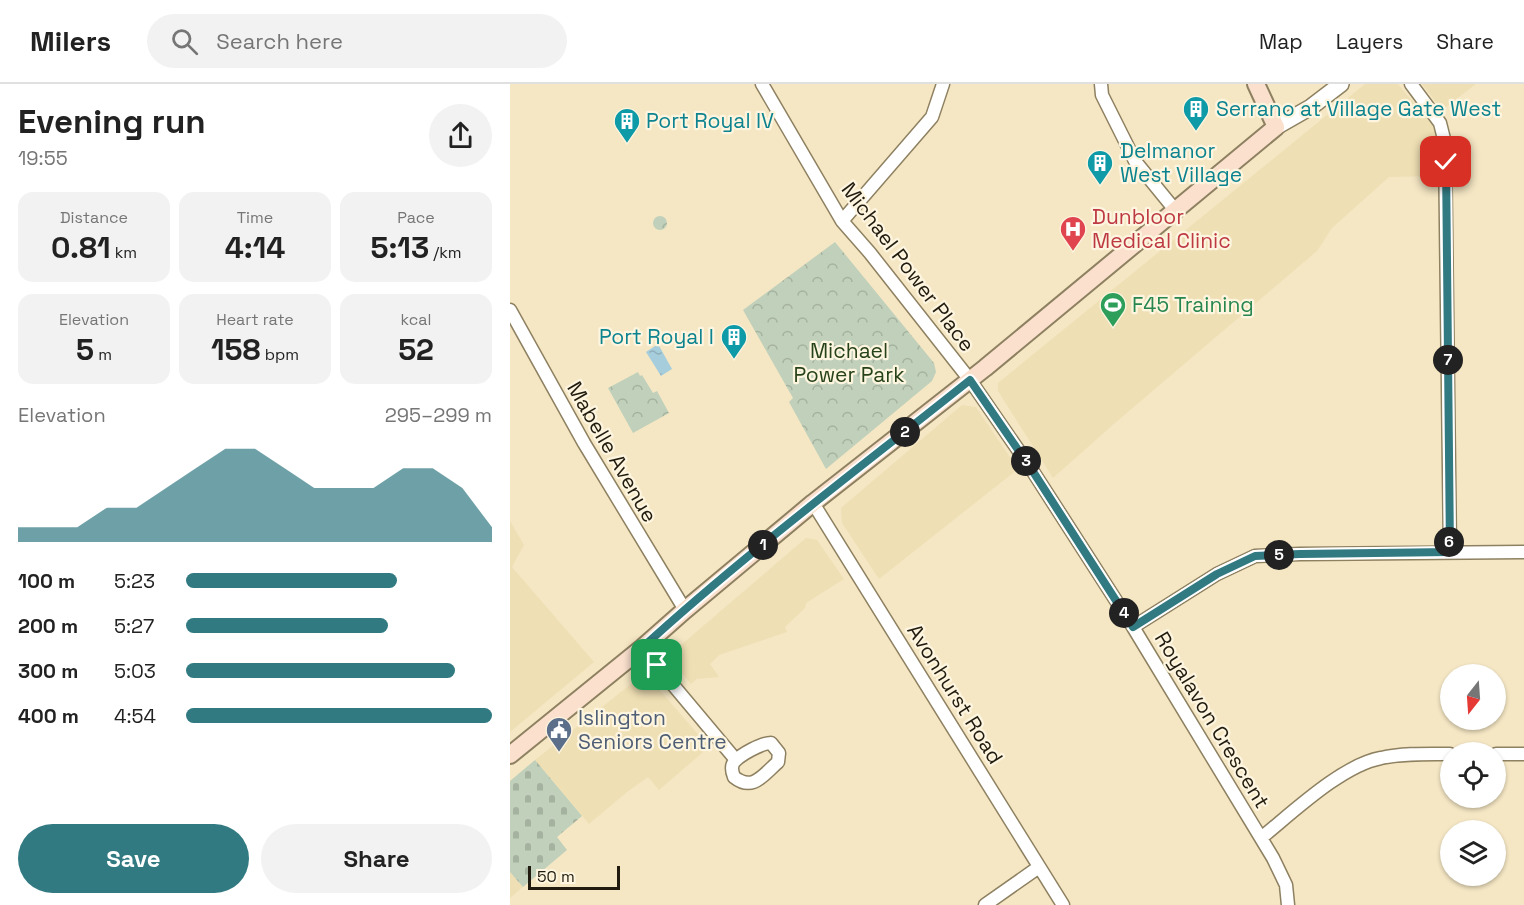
<!DOCTYPE html>
<html lang="en">
<head>
<meta charset="utf-8">
<style>
  body { margin:0; font-family:"Space Grotesk",sans-serif; background:#f2f2f2; color:#222; height:100vh; display:flex; flex-direction:column; font-size:22px; white-space:nowrap }
  * { box-sizing:border-box; margin:0 }
  p { font-size:20px; color:#767676 }
  .icon { flex:none; width:33px; height:33px; fill:none; stroke:currentColor; stroke-width:2; stroke-linecap:round; stroke-linejoin:round }
  .map { position:relative; flex:1; overflow:hidden }
  .panel { display:flex; flex-direction:column; background:#fff; width:510px }
  .panel>* { flex:none }
  .needle { width:39px; rotate:197deg }
  .controls { position:absolute; left:930px; top:580px; display:grid; gap:12px }
  .controls a { display:grid; place-items:center; width:66px; height:66px; border-radius:50%; background:#fff; box-shadow:0 2px 4px #0004; font-size:30px }
  .scale { position:absolute; left:18px; bottom:15px; width:92px; box-sizing:border-box; padding-left:6px; border:3px solid #201b0e; border-top:0; font-size:16px; line-height:21px; white-space:nowrap; color:#201b0e; -webkit-text-stroke:4px #fdf5df; paint-order:stroke }
  .pin { position:absolute; display:grid; place-items:center; width:51px; height:51px; color:#fff; margin:-26px; border-radius:12px; box-shadow:0 3px 9px #0006 }
  .km { position:absolute; width:30px; height:30px; margin:-15px; border-radius:50%; background:#222; color:#fff; font-size:16px; line-height:30px; text-align:center }
  .round { display:grid; place-items:center; flex:none; width:63px; height:63px; border-radius:32px; background:#f2f2f2 }
  .head { display:flex; align-items:center; justify-content:space-between; height:102px; padding:0 18px }
  h1 { font-size:33px; font-weight:800; line-height:45px }
  .metrics { display:grid; grid-template-columns:repeat(3,1fr); gap:9px; height:102px; padding:6px 18px }
  .metrics div { display:grid; align-content:center; border-radius:15px; background:#f2f2f2; text-align:center }
  .metrics b { font-size:30px; font-weight:800 }
  .metrics small { font-size:16px; font-weight:400 }
  .metrics p { font-size:16px }
  .chart { height:168px; padding:12px 18px }
  .chart p { display:flex; justify-content:space-between }
  .chart svg { width:100%; height:108px; margin-top:6px; fill:#327a82; opacity:.7 }
  .cta { display:flex; gap:12px; margin-top:auto; padding:12px 18px }
  .cta a { flex:1; height:69px; border-radius:36px; background:#327a82; color:#fff; font-size:24px; font-weight:800; line-height:69px; text-align:center }
  .cta a+a { background:#f2f2f2; color:#222 }
  ul { padding:0 18px; list-style:none; font-size:20px }
  li { display:grid; grid-template-columns:96px 72px 1fr; align-items:center; height:45px }
  li i { height:15px; border-radius:8px; background:#327a82 }
  header { display:flex; align-items:center; gap:36px; box-sizing:border-box; height:84px; padding:0 30px; background:#fff; border-bottom:2px solid #e0e0e0 }
  header strong { font-size:28px }
  nav { display:flex; gap:33px; margin-inline-start:auto; font-size:21px }
  .search { width:420px; height:54px; background:#f2f2f2; display:flex; align-items:center; gap:15px; box-sizing:border-box; padding:0 21px; border-radius:33px; color:#767676; font-size:22px }
  main { display:flex; flex:1; min-height:0 }
  .map>svg:first-child { display:block }
  .built { fill:#efdfb4 }
  .cemetery { fill:url(#cemetery-stones) }
  .park { fill:url(#park-crowns) }
  .water { fill:url(#water-ripples) }
  .lines { fill:none; stroke-linecap:round; stroke-linejoin:round }
  .minor-casing { stroke:#8e8161; stroke-width:15 }
  .tertiary-casing { stroke:#8e8161; stroke-width:18 }
  .secondary-casing { stroke:#8e8161; stroke-width:20 }
  .minor { stroke:#fff; stroke-width:12 }
  .tertiary { stroke:#fff; stroke-width:15 }
  .secondary { stroke:#fae0cd; stroke-width:16 }
  .route-casing { stroke:#fff; stroke-width:12 }
  .route { stroke:#327a82; stroke-width:8 }
  .labels { text-anchor:middle; stroke-width:4.5; stroke-linejoin:round; paint-order:stroke }
  .culture-label { font-size:21px; fill:#0d838f; stroke:#fdf5df; text-anchor:start }
  .health-label { font-size:21px; fill:#be3a42; stroke:#fdf5df; text-anchor:start }
  .street-label { font-size:21px; fill:#201b0e; stroke:#fdf5df }
  .leisure-label { font-size:21px; fill:#27864d; stroke:#fdf5df; text-anchor:start }
  .park-label { font-size:21px; fill:#264218; stroke:#fdf5df }
  .service-label { font-size:21px; fill:#4e5e75; stroke:#fdf5df; text-anchor:start }
</style>
</head>
<body>
<header>
<strong>Milers</strong>
<div class="search"><svg class="icon" aria-label="search" viewBox="0 0 24 24"><circle cx="10" cy="10" r="6"/><path d="M15 15l6 6"/></svg>Search here</div>
<nav><a>Map</a><a>Layers</a><a>Share</a></nav>
</header>
<main>
<section class="panel">
<div class="head"><div><h1>Evening run</h1><p>19:55</p></div><a class="round"><svg class="icon" aria-label="share" viewBox="0 0 24 24"><path d="M12 15V3M7 8l5-5 5 5M5 13v7h14v-7"/></svg></a></div>
<div class="metrics">
<div><p>Distance</p><b>0.81<small> km</small></b></div>
<div><p>Time</p><b>4:14</b></div>
<div><p>Pace</p><b>5:13<small> /km</small></b></div>
</div>
<div class="metrics">
<div><p>Elevation</p><b>5<small> m</small></b></div>
<div><p>Heart rate</p><b>158<small> bpm</small></b></div>
<div><p>kcal</p><b>52</b></div>
</div>
<div class="chart"><p><span>Elevation</span>295–299 m</p>
<svg viewBox="0 0 160 44" preserveAspectRatio="none"><path d="M0 44V38L10 38L20 38L30 30L40 30L50 22L60 14L70 6L80 6L90 14L100 22L110 22L120 22L130 14L140 14L150 22L160 38V44z"/></svg>
</div>
<ul>
<li><b>100 m</b>5:23<i style="width:69%"></i></li>
<li><b>200 m</b>5:27<i style="width:66%"></i></li>
<li><b>300 m</b>5:03<i style="width:88%"></i></li>
<li><b>400 m</b>4:54<i style="width:100%"></i></li>
</ul>
<div class="cta"><a>Save</a><a>Share</a></div>
</section>
<div class="map">
<svg width="1014" height="821" viewBox="0 0 1014 821">
  <defs>
    <pattern id="cemetery-stones" width="16" height="16" patternUnits="userSpaceOnUse" patternTransform="scale(1.5)"><rect width="16" height="16" fill="#c0d0ba"/><path d="M2 7V4a2 2 0 0 1 4 0v3zM10 15v-3a2 2 0 0 1 4 0v3z" fill="#a5b29f"/></pattern>
    <pattern id="park-crowns" width="20" height="18" patternUnits="userSpaceOnUse" patternTransform="scale(1.5)"><rect width="20" height="18" fill="#c0d0ba"/><path d="M2 6a3 3 0 1 1 6 0M12 15a3 3 0 1 1 6 0" fill="none" stroke="#a5b29f"/></pattern>
    <pattern id="water-ripples" width="26" height="14" patternUnits="userSpaceOnUse" patternTransform="scale(1.5)"><rect width="26" height="14" fill="#a6cddb"/><path d="M2 4q2-2 4 0t4 0M15 11q2-2 4 0t4 0" fill="none" stroke="#8fafbb"/></pattern>
  </defs>
  <rect width="100%" height="100%" fill="#f5e7c4"/>
  <path class="built" d="M855,0H888L924,43L932,92L879,93L822,144L807,167L605,339L543,394L488,307V299Z
    M912,0H966L932,26Z
    M452,321L466,323L508,385L369,495L332,439L331,424Z
    M0,437L14,461L2,483L84,578L0,648Z
    M296,454L307,456L334,495L296,519L295,524L275,543L277,548L209,571L200,580L209,593L187,595L181,600L158,572Z
    M135,589L199,663L149,706L138,693L117,708L79,740L25,676Z
    M0,788L13,803L0,814Z"/>
  <path class="cemetery" d="M25,676L72,732L47,753L57,766L13,803L0,788V697Z"/>
  <path class="park" d="M143 139a7 7 0 1 1 14 0a7 7 0 1 1-14 0Z
    M325,158L424,279L426,288L422,297L316,385L279,318L283,314L233,226Z
    M128,288L130,292L132,291L143,309L147,307L159,329L123,349L98,304Z"/>
  <path class="water" d="M148,260L162,285L151,292L136,268Z"/>
  <g class="lines">
    <g class="minor-casing">
      <path id="minor" d="M252,0L332,137L360,169L460,296L522,386L623,543L763,774L776,801L778,821
        M591,0L592,11L625,77L665,126
        M901,0L930,39L935,59L940,468
        M332,137L422,33L433,0
        M0,226L74,359L175,526
        M303,419L553,821
        M623,543L707,490L745,472L790,470L1014,468
        M132,564L226,676
        M261,659L269,669L268,678C253,691 243,708 224,693C222,688 221,682 224,678C231,670 252,659 261,659Z
        M986,670H1014
        M751,754C782,729 832,681 871,674C893,669 918,670 940,670
        M475,821L529,783"/>
    </g>
    <g class="tertiary-casing">
      <path id="tertiary" d="M766,43L801,23L831,0"/>
    </g>
    <g class="secondary-casing">
      <path id="secondary" d="M0,671L132,564L175,526L303,419L475,284L766,43L746,0"/>
    </g>
    <use href="#minor" class="minor"/>
    <use href="#tertiary" class="tertiary"/>
    <use href="#secondary" class="secondary"/>
  </g>
  <g class="lines">
    <g class="route-casing">
      <path id="route" d="M147,581L132,564C236,469 350,384 460,296L522,386L623,543L707,490L745,472L790,470L940,468L936,78"/>
    </g>
    <use href="#route" class="route"/>
  </g>
  <defs>
    <g id="building-pin" transform="scale(1.35)"><path d="M0 17L-7.5 6A9.5 9.5 0 1 1 7.5 6Z" fill="#0f9aa8" stroke="#fdf5df"/><path d="M-4-6H4V6H1V3H-1V6H-4ZM-2.5-4.3h1.7v1.8h-1.7ZM.8-4.3h1.7v1.8H.8ZM-2.5-1h1.7V.8h-1.7ZM.8-1h1.7V.8H.8Z" fill="#fff"/></g>
    <g id="hospital-pin" transform="scale(1.35)"><path d="M0 17L-7.5 6A9.5 9.5 0 1 1 7.5 6Z" fill="#e0444e" stroke="#fdf5df"/><path d="M-5-5h3v3.5h4V-5h3V5h-3V1.5h-4V5h-3Z" fill="#fff"/></g>
    <g id="stadium-pin" transform="scale(1.35)"><path d="M0 17L-7.5 6A9.5 9.5 0 1 1 7.5 6Z" fill="#2e9e5b" stroke="#fdf5df"/><path d="M0-5a6.5 5 0 1 0 0 10a6.5 5 0 1 0 0-10ZM-3.5-1.8h7v3.6h-7Z" fill="#fff"/></g>
    <g id="civic-pin" transform="scale(1.35)"><path d="M0 17L-7.5 6A9.5 9.5 0 1 1 7.5 6Z" fill="#5c6f8a" stroke="#fdf5df"/><path d="M-.6-6.5H3V-4.5H.6V-3L4-1V1h2V6H-6V1h2V-1L-.6-3ZM-1.2 2.5V6h2.4V2.5Z" fill="#fff"/></g>
  </defs>
  <g fill-rule="evenodd">
    <use href="#building-pin" x="686" y="25"/>
    <use href="#building-pin" x="117" y="37"/>
    <use href="#building-pin" x="590" y="79"/>
    <use href="#hospital-pin" x="563" y="145"/>
    <use href="#stadium-pin" x="603" y="221"/>
    <use href="#building-pin" x="224" y="253"/>
    <use href="#civic-pin" x="49" y="646"/>
  </g>
  <g class="labels">
    <g class="culture-label">
      <text x="706" y="32">Serrano at Village Gate West</text>
      <text x="136" y="44">Port Royal IV</text>
      <text x="610" y="74">Delmanor<tspan x="610" dy="24">West Village</tspan></text>
      <text x="204" y="260" text-anchor="end">Port Royal I</text>
    </g>
    <g class="health-label">
      <text x="582" y="140">Dunbloor<tspan x="582" dy="24">Medical Clinic</tspan></text>
    </g>
    <g class="street-label">
      <text transform="translate(398 183) rotate(53)" y="7">Michael Power Place</text>
      <text transform="translate(102 368) rotate(60)" y="7">Mabelle Avenue</text>
      <text transform="translate(445 610) rotate(58)" y="7">Avonhurst Road</text>
      <text transform="translate(702 636) rotate(59)" y="7">Royalavon Crescent</text>
    </g>
    <g class="leisure-label">
      <text x="622" y="228">F45 Training</text>
    </g>
    <g class="park-label">
      <text x="339" y="274">Michael<tspan x="339" dy="24">Power Park</tspan></text>
    </g>
    <g class="service-label">
      <text x="68" y="641">Islington<tspan x="68" dy="24">Seniors Centre</tspan></text>
    </g>
  </g>
</svg>
<div class="controls">
<a><svg class="needle" viewBox="-14 -14 28 28"><path d="M0-13l5 13h-10z" fill="#e53935"/><path d="M0 13l5-13h-10z" fill="#767676"/></svg></a>
<a><svg class="icon" aria-label="locate" viewBox="0 0 24 24"><circle cx="12" cy="12" r="6"/><path d="M12 2v4M12 18v4M2 12h4M18 12h4"/></svg></a>
<a><svg class="icon" aria-label="layers" viewBox="0 0 24 24"><path d="M12 4l9 5-9 5-9-5zM3 14l9 5 9-5"/></svg></a>
</div>
<div class="scale">50 m</div>
<div class="pin" style="left:147px;top:581px;background:#1e9e55"><svg class="icon" aria-label="arrive" viewBox="0 0 24 24"><path d="M6 21V4h12l-3 4 3 4H6"/></svg></div>
<div class="pin" style="left:936px;top:78px;background:#d93025"><svg class="icon" aria-label="check" viewBox="0 0 24 24"><path d="M5 12l5 5 9-10"/></svg></div>
<b class="km" style="left:253px;top:461px">1</b>
<b class="km" style="left:395px;top:348px">2</b>
<b class="km" style="left:516px;top:377px">3</b>
<b class="km" style="left:614px;top:529px">4</b>
<b class="km" style="left:769px;top:471px">5</b>
<b class="km" style="left:939px;top:458px">6</b>
<b class="km" style="left:938px;top:276px">7</b>
</div>
</main>
</body>
</html>
